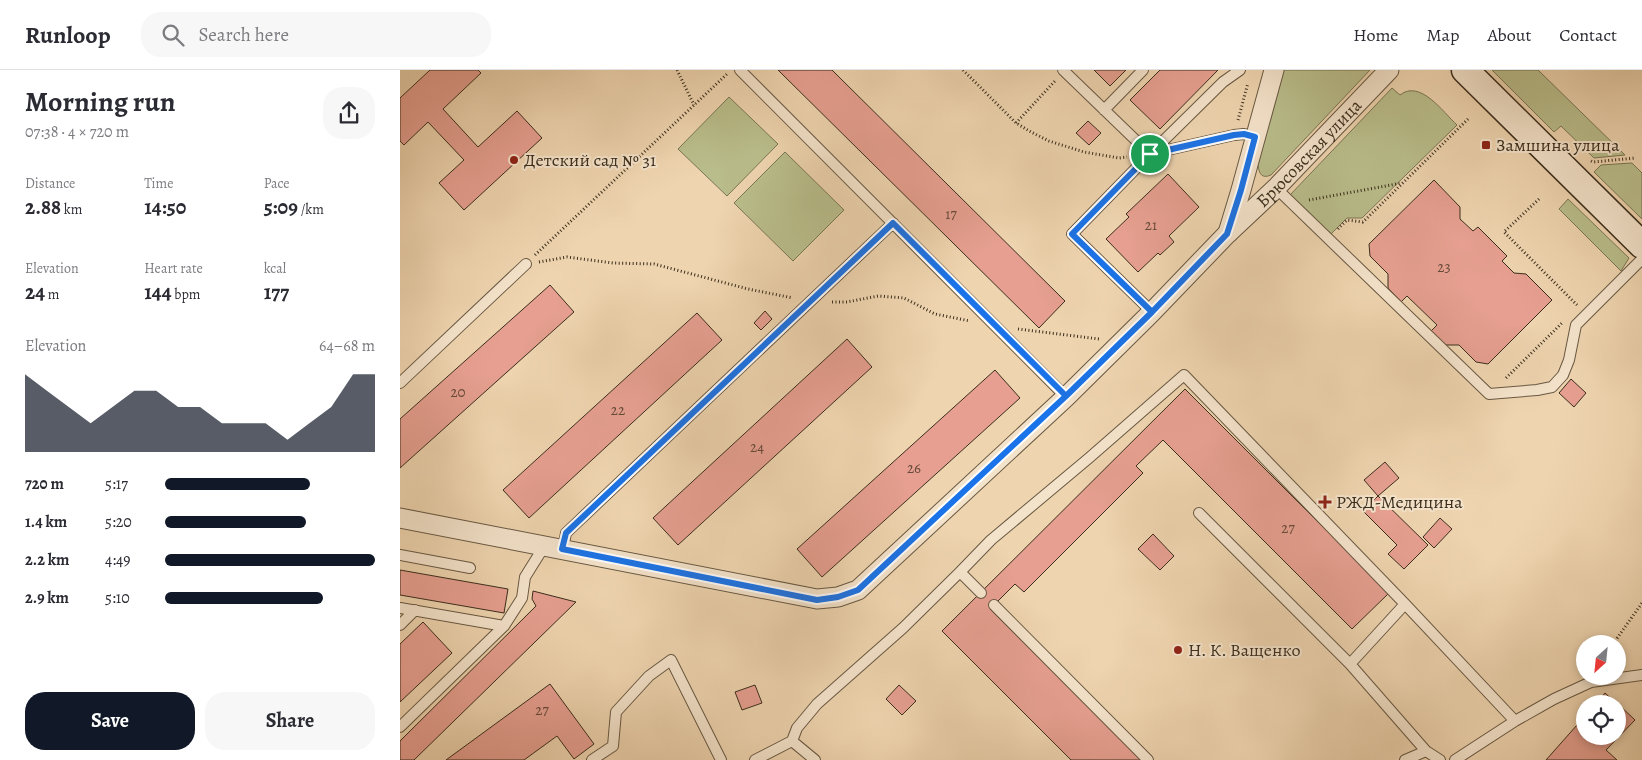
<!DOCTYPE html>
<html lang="en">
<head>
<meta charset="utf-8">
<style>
  body { margin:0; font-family:Alegreya,serif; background:#f7f7f7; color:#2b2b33; height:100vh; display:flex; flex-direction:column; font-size:19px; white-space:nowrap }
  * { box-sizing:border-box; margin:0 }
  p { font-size:16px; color:#7c7c81 }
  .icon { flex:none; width:28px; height:28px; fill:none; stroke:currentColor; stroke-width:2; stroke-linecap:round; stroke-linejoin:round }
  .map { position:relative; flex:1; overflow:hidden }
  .details { display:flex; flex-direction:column; background:#fff; width:400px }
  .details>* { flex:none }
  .needle { width:32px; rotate:207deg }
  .buttons { position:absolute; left:1176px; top:565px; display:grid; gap:10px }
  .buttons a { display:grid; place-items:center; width:50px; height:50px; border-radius:50%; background:#fff; box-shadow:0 2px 8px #0003; font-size:25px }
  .pin { position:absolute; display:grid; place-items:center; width:42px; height:42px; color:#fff; margin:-21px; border:2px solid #fff; border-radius:50%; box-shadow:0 1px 5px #0007 }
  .round { display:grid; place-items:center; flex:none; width:52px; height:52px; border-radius:20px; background:#f7f7f7 }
  .summary { display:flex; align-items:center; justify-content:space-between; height:85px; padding:0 25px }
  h1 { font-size:28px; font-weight:600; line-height:38px }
  .stats { display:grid; grid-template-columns:repeat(3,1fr); gap:8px; height:85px; padding:5px 25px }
  .stats div { display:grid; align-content:center }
  .stats b { font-size:21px; font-weight:600 }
  .stats small { font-size:14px; font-weight:400 }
  .stats p { font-size:14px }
  .chart { height:140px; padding:10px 25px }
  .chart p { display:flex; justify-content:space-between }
  .chart svg { width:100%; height:90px; margin-top:5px; fill:#111827; opacity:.7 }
  .primary-button { display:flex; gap:10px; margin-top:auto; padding:10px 25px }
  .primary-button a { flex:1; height:58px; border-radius:20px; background:#111827; color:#fff; font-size:20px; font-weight:600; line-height:58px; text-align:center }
  .primary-button a+a { background:#f7f7f7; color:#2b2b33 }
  ul { padding:0 25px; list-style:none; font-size:16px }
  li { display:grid; grid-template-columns:80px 60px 1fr; align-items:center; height:38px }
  li i { height:12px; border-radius:6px; background:#111827 }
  header { display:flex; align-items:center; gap:30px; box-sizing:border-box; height:70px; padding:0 25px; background:#fff; border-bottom:1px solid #e1e1e2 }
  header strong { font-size:24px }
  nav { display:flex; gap:28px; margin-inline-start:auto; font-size:18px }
  .search { width:350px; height:45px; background:#f7f7f7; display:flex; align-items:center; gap:12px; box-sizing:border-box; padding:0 18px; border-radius:20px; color:#7c7c81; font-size:19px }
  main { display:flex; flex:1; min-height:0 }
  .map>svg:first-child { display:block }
  .green { fill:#b9bd8b; stroke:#7a7654 }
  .building { fill:#e69f90; stroke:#3b2e1d }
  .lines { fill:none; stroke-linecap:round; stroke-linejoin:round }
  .lane-casing { stroke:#685842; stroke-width:12 }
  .street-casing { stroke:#685842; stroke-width:21 }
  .secondary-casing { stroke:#3b2e1d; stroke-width:29 }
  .path { stroke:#3b2e1d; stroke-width:3; stroke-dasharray:1 2.5; stroke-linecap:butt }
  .lane { stroke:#f4e3cb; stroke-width:10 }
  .street { stroke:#f4e3cb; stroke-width:19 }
  .secondary { stroke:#f4e3cb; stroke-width:26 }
  .route-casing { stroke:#fff; stroke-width:10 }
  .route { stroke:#1a73e8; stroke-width:6 }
  .poi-dot { fill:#8f2418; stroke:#f4e3cb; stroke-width:2 }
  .labels { text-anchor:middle; stroke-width:4; stroke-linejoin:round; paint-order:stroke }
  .number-label { font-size:15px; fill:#664a3a }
  .poi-label { font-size:18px; fill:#3b2e1d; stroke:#f4e3cb; text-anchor:start }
  .street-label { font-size:18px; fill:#3b2e1d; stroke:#f4e3cb }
</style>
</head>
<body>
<header>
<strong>Runloop</strong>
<div class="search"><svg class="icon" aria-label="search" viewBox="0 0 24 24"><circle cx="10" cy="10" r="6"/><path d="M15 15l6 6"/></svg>Search here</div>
<nav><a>Home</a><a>Map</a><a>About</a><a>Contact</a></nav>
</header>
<main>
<section class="details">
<div class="summary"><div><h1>Morning run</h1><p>07:38 · 4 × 720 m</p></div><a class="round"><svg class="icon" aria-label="share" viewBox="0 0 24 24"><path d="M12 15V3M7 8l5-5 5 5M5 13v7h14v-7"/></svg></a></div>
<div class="stats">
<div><p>Distance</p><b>2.88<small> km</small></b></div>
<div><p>Time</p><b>14:50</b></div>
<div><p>Pace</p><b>5:09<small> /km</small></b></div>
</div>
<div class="stats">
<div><p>Elevation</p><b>24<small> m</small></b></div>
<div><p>Heart rate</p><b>144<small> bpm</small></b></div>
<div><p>kcal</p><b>177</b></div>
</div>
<div class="chart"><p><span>Elevation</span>64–68 m</p>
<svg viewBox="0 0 160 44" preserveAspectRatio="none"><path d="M0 44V6L10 14L20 22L30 30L40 22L50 14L60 14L70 22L80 22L90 30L100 30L110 30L120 38L130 30L140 22L150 6L160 6V44z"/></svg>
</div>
<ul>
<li><b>720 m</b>5:17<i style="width:69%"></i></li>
<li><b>1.4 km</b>5:20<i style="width:67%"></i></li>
<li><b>2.2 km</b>4:49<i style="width:100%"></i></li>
<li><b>2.9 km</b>5:10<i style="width:75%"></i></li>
</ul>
<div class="primary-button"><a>Save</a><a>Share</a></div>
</section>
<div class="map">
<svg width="1242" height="690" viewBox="0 0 1242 690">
  <rect width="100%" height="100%" fill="#eed4af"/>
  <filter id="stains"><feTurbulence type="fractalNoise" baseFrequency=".004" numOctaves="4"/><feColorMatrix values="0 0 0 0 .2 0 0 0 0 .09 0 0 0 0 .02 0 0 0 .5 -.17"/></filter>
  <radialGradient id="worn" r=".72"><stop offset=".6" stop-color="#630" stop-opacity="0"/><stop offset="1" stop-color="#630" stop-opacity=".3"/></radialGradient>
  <path class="green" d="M882,0H970L871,105C862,109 859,104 858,95Z
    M1092,0H1138L1225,85L1194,88L1161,56L1154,62Z
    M992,18L1000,25C1020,9 1043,42 1057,55L962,148H947L931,164L890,125Z
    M329,27L378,74L327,126L278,79Z
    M385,82L444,140L393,191L334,133Z
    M1232,93L1242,103V149L1194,102L1201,95Z
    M1168,129L1229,188L1221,201L1159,139Z"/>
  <path class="building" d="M30,0H78L81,3L43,39L78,77L117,41L142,68L64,140L39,113L64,90L28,52L4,75L0,71V28Z
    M378,0H432L665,231L639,258Z
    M694,0H726L710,16Z
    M760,0H818L760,59L730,30Z
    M688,51L701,63L689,75L676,63Z
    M768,104L799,137L769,166L774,172L760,185L758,183L738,202L706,169L729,147L726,144Z
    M1034,110L1060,137V149L1073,161L1078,157L1107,186L1102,191L1114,203L1126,204L1152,230L1088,294L1076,292L1059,275H1044L1031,261L1037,255L1007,226L1001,232L988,218V204L970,186L969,174Z
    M150,215L174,242L0,398V349Z
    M365,241L372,249L361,260L354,253Z
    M297,243L322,270L129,448L103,420Z
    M447,269L472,297L278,475L253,448Z
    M595,300L620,328L422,507L397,479Z
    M1171,309L1186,323L1174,337L1159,323Z
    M785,319L989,523L952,559L763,370L736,396L743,403L624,522L615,514L590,539L741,690H671L542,561Z
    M985,392L999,408L978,426L964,410Z
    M978,426L1028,475L1004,499L988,484L997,475L963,441Z
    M1040,448L1052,459L1034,478L1023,467Z
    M753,464L774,486L760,500L738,479Z
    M0,500L108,519L104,543L0,525Z
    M133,521L176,532L14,690H0V671L136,536L132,529Z
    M23,552L52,583L0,632V574Z
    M150,614L194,674L174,689L157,666L124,690H46Z
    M355,615L362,633L342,640L335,622Z
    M499,615L516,631L502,645L486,629Z
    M1205,623L1217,634H1196Z
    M1218,634L1235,650L1206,680L1217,690H1146L1185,646V666H1218Z"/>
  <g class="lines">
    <g class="lane-casing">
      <path id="lane" d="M340,0L666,327
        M663,0L750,84L672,164L752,242
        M840,0L823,12L750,84L834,65L844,64L855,67
        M704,40L743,0
        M876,118L1089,324L1137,320L1152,317L1163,305L1169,290L1176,255L1242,189
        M0,313L126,194
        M799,443L950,594L1026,681L1040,690
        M163,479L166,463L493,153
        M0,485L70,498
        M560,502L591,470L689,388L784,305L1005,534L1115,651
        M594,535L748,690
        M0,538L104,556
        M0,555L15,540
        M950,594L1005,534
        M0,657L104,556L122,528L125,507L145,475
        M192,690L213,676L216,642L249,606L271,590L321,690
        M355,690L392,671
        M415,690L392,671L397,658L417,634L503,558L560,502L581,523
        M1005,690L1026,681
        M1055,690L1115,651L1154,629L1191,612L1242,605"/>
    </g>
    <g class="street-casing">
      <g id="street">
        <path d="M828,163L841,120L874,0"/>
        <path id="s1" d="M0,448L417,529L438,527L458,520L666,327L752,242L827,164L876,118L989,0"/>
      </g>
    </g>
    <g class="secondary-casing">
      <path id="secondary" d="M1065,0L1242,175"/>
    </g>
    <path class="path" d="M277,0L294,35
      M563,0L616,53L631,62L649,71L684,82L719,88L727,87
      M838,50L848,13
      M616,53L655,11
      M1191,91L1193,92L1236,88
      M1139,129L1104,162L1177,235
      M909,130L1002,113
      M938,159L947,150L963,152L1068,49
      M135,185L327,4
      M139,192L167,187L213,193L254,194L348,219L393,228
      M432,232H447L478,226L504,228L535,244L570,251
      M618,259L699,269
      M1106,308L1162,253
      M1213,574L1242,533"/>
    <use href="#lane" class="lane"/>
    <use href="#street" class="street"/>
    <use href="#secondary" class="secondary"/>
  </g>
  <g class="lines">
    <g class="route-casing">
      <path id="route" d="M750,84L672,164L752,242L666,326L458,520L438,527L417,530L162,479L166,463L493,153L666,326L752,242L827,164L841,120L855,67L844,64L834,65L750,84"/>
    </g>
    <use href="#route" class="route"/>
  </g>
  <g class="poi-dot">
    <rect x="1081" y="70" width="10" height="10" rx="2.5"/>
    <circle cx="114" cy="90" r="5"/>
    <path d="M922.5 424.5h5v5h5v5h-5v5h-5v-5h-5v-5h5z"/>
    <circle cx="778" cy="580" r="5"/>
  </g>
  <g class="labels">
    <g class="number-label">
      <text x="551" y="149">17</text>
      <text x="751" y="160">21</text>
      <text x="1044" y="202">23</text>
      <text x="58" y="327">20</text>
      <text x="218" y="345">22</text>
      <text x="357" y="382">24</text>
      <text x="514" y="403">26</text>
      <text x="888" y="463">27</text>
      <text x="142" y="645">27</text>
    </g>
    <g class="poi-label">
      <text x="1096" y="81">Замшина улица</text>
      <text x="124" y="96">Детский сад № 31</text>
      <text x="936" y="438">РЖД-Медицина</text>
      <text x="788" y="586">Н. К. Ващенко</text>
    </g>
    <g class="street-label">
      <text dy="6" stroke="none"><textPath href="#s1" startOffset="1095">Брюсовская улица</textPath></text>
    </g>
  </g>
  <rect width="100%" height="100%" filter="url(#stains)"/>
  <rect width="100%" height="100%" fill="url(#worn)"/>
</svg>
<div class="buttons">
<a><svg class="needle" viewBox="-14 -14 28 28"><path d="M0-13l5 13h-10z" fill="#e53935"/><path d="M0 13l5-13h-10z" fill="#7c7c81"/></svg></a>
<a><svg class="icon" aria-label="locate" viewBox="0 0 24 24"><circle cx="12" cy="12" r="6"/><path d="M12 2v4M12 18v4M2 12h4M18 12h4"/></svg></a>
</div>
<div class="pin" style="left:750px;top:84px;background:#1e9e55"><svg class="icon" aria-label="arrive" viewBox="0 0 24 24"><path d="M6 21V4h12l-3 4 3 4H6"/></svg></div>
</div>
</main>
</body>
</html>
